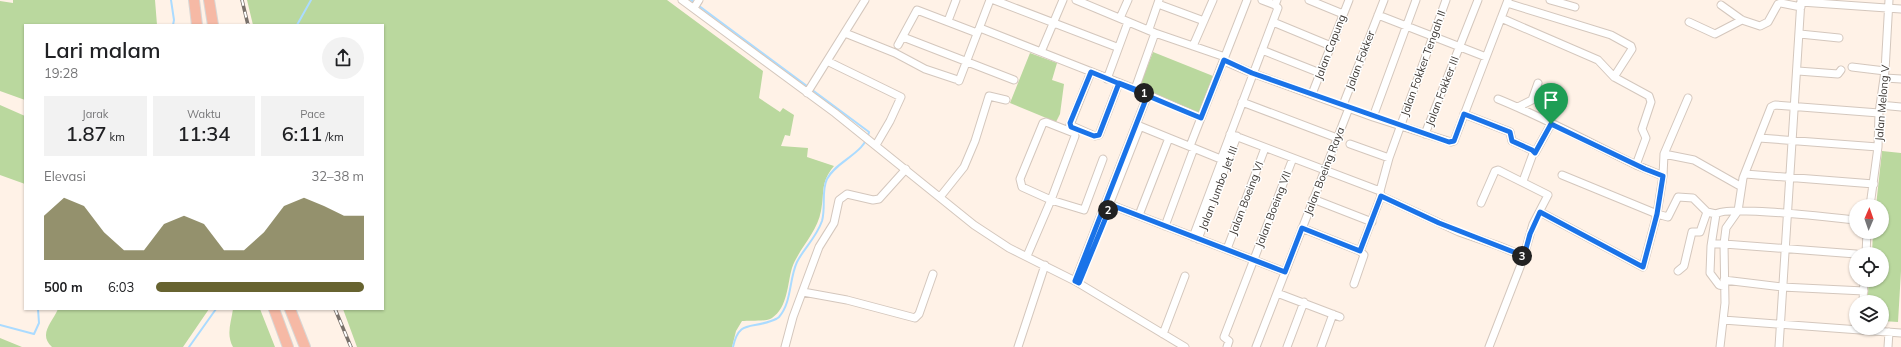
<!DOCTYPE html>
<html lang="id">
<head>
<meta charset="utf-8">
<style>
  body { margin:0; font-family:Mulish,sans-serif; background:#f2f2f2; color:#202124; height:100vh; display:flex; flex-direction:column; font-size:15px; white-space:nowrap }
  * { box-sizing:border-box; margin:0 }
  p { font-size:13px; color:#757577 }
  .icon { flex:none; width:22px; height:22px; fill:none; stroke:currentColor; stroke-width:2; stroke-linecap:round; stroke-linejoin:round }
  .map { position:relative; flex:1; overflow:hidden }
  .details { position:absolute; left:24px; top:24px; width:360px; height:286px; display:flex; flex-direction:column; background:#fff; border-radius:0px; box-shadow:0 1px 3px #0004 }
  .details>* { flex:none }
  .needle { width:26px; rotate:2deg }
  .fabs { position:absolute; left:1849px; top:199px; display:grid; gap:8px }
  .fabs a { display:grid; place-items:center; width:40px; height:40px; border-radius:50%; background:#fff; box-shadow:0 1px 3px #0004; font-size:20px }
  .pin { position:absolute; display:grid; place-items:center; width:34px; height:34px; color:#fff; margin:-41px -17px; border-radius:50% 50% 50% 0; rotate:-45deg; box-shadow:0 0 4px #0007 }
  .pin .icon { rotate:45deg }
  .km { position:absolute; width:20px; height:20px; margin:-10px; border-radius:50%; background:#222; color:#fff; font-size:11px; line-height:20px; text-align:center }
  .round { display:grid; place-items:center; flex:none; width:42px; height:42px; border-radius:21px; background:#f2f2f2 }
  .headline { display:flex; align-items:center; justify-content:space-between; height:68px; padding:0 20px }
  h1 { font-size:22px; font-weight:600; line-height:30px }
  .figures { display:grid; grid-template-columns:repeat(3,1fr); gap:6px; height:68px; padding:4px 20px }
  .figures div { display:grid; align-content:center; border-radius:0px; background:#f2f2f2; text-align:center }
  .figures b { font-size:20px; font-weight:600 }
  .figures small { font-size:11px; font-weight:400 }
  .figures p { font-size:11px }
  .chart { height:112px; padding:8px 20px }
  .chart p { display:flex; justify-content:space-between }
  .chart svg { width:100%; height:72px; margin-top:4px; fill:#676330; opacity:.7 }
  ul { padding:0 20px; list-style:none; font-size:13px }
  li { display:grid; grid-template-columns:64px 48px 1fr; align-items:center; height:30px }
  li i { height:10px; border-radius:5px; background:#676330 }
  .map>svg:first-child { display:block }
  .green { fill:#bad89e }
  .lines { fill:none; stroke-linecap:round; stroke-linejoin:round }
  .stream { stroke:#abdbff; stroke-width:2 }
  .minor-casing { stroke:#d4c7bd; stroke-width:9 }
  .highway-casing { stroke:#d8d7d6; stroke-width:12 }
  .minor { stroke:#fff; stroke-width:7 }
  .highway { stroke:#f6b9a5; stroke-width:10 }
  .rail-casing { stroke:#79716b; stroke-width:3.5 }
  .rail { stroke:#fff; stroke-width:2; stroke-dasharray:6; stroke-linecap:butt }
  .route-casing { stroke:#fff; stroke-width:8 }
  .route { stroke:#1a73e8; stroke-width:5 }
  .labels { text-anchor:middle; stroke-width:3; stroke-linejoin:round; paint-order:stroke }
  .street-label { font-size:11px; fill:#3d3834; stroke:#fff }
</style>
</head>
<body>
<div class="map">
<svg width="1901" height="347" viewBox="0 0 1901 347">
  <rect width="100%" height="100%" fill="#fff2e7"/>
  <path class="green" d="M13,0H155L157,25H25V100L0,91V1L13,3Z
    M247,0H667L763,71L759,98L780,112L783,108L794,115L790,136L785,135L781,146L808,148L807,157L834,166C820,183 825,191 821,211C817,233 799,248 792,268C787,285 788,307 772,318C766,322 750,320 742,321L736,331L732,347H357L343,309H383V25H253Z
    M1153,52L1213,76L1200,113L1139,88Z
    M1030,53L1057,63L1052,80L1064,84L1060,114L1056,122L1010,103Z
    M0,105L25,116V184L0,175Z
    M1882,151L1901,153V271L1898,322L1882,321V302H1867L1869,280H1882V254H1872L1873,232H1882V206H1876Z
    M58,309H209L183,347H52C38,334 52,323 58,309Z
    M233,309H260L275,347H233C226,334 231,323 233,309Z
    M0,338L22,347H0Z"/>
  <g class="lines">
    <path class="stream" d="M171,0L174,20L173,25
      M691,0L869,132C865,154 837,160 827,179C821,191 826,207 822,221C816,238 804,248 797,262C789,279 792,302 779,317C777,319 774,320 771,321C750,329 739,320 733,347
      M297,25L311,0
      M0,325L34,334L39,323L38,309
      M189,347L216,309"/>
    <g class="minor-casing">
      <path id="minor" d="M682,0L835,113L974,225L1009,248L1075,281L1185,347
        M994,0L1114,46
        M1076,0L1155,33L1225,57
        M1262,0L1275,5
        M1309,0L1343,14
        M1550,0L1575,7
        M1801,2L1901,9
        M1158,4L1204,21
        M1721,5L1742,20L1760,26L1768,22L1778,4L1781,3L1801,7
        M694,8L699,0
        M1378,15L1486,57
        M1120,18L1128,0
        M1501,18L1598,60L1614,77L1632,49L1631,46L1611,35L1507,3
        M948,21L956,0
        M1273,22L1331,46
        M1689,22L1715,34L1742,20
        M980,28L1135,89L1201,118
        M1149,29L1159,0
        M845,33L895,53L925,69L955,79
        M1800,34L1839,38
        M903,37L1014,80
        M898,45L917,10L977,33
        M1193,46L1213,0
        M1262,50L1320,73
        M1041,52L1063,0
        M827,61L901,97L890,121L876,145
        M1224,61L1252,73L1373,117L1451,142L1454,141L1508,0
        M1852,67L1885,71
        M1798,71L1838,74L1841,70
        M1091,72L1070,125L1095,136L1099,135L1119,83
        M1614,77L1649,96L1651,102L1642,129L1646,138L1636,165L1663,176
        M1885,78L1901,79
        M1107,79L1128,22
        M959,81L990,0
        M1135,89L1155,33
        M807,93L865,0
        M1312,94L1349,0
        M1498,99C1545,118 1590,143 1636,165
        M1242,102L1337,138
        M1343,105L1384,0
        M1880,105L1901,107
        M1518,107L1532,100L1538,83
        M1464,114L1510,132L1512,141L1534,151L1523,181
        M1373,117L1416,0
        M1137,125L1223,160
        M1230,134L1380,191
        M1425,134L1478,0
        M1759,138L1878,147
        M1350,144L1389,158
        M1190,146L1247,0
        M1535,153L1551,124
        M1664,154L1694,160L1740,186
        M1221,159L1278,8L1275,5L1277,0
        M1745,174L1874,184
        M1562,175L1657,214L1663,176L1664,154L1688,98
        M1381,196L1459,232L1499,246L1523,256
        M940,197L964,167L975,141L989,96L1006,100
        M1313,199L1372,222
        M1106,203L1285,272
        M1481,203L1495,171L1498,170L1548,195L1533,224L1522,262L1489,347
        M1870,206L1878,147L1879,113L1885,71L1889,0
        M1540,212L1643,267L1657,214L1668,217L1678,197L1693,198L1707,212L1716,214
        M1139,215L1169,138
        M1165,226L1194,148
        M1302,228L1360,251L1381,196L1380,191L1389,158L1446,0
        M1193,237L1222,160
        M1198,239L1237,136
        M1711,246L1716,214C1727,205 1835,218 1856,220
        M1227,249L1265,148
        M1866,254L1867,232
        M1027,256L1051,200L1075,136L1074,133L1046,122L1043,123L1020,179L1022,187L1051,200L1084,210L1103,159
        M1084,269L1140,126
        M1678,271L1684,266L1692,232H1700L1707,212
        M1724,280L1782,287L1864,291
        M1075,281L1148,94
        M1354,284L1364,255L1360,251
        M1724,286L1719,285L1710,273L1711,246L1713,244H1724L1726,228L1738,211L1743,178L1771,107L1775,105L1879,113
        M803,292L847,300L915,318L919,314L933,274
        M1277,293L1340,317
        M1863,302L1864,280
        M1723,320L1901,333
        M1163,334L1185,276
        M785,347L793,317L819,247L834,223L839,200L847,194L873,200L879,199L906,169
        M1018,347L1045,265
        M1227,347L1229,341L1224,337L1293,158
        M1256,347L1349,108
        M1287,347L1304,302
        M1321,347L1333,314
        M1720,347L1725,303L1724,244L1856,254
        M1779,347L1801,0
        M1888,347L1889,332"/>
    </g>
    <g class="highway-casing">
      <path id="highway" d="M194,0L197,25
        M209,0L213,25
        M274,309L288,347
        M290,309L305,347"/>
    </g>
    <use href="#minor" class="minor"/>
    <use href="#highway" class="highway"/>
    <g class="rail-casing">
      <path id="rail" d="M242,0L248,25
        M335,309L351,347"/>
    </g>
    <use href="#rail" class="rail"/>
  </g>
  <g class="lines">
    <g class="route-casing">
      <path id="route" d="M1551,124L1535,153L1532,150L1512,141L1510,132L1464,114L1454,141L1449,142L1252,73L1224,60L1201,118C1164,103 1128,87 1091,72L1070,123L1071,127L1094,136L1099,135L1119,83L1148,94L1075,281L1079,283L1111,205L1285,272L1302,228L1360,251L1381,196L1439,223L1524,256L1530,234L1540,212L1643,267L1657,214L1663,176L1645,169L1551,124"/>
    </g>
    <use href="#route" class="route"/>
  </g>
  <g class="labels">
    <g class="street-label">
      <text transform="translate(1330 47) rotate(-69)" y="4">Jalan Capung</text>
      <text transform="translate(1360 60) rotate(-69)" y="4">Jalan Fokker</text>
      <text transform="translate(1423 63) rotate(-70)" y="4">Jalan Fokker Tengah II</text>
      <text transform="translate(1442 91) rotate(-69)" y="4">Jalan Fokker III</text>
      <text transform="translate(1882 103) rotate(-85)" y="4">Jalan Melong V</text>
      <text transform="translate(1324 171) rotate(-69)" y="4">Jalan Boeing Raya</text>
      <text transform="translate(1218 188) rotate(-69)" y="4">Jalan Jumbo Jet III</text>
      <text transform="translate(1246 198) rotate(-69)" y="4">Jalan Boeing VI</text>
      <text transform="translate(1273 209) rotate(-69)" y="4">Jalan Boeing VII</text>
    </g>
  </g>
</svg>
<div class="fabs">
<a><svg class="needle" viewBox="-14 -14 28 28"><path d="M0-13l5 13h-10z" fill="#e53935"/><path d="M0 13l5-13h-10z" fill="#757577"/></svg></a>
<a><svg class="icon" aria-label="locate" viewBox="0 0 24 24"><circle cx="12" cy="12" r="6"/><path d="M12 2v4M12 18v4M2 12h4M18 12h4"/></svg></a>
<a><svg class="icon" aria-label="layers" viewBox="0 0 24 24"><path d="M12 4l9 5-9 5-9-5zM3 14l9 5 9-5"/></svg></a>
</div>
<div class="pin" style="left:1551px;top:124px;background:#1e9e55"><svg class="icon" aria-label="arrive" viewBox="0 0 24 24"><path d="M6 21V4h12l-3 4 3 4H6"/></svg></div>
<b class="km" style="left:1144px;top:93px">1</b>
<b class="km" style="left:1108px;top:210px">2</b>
<b class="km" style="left:1522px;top:256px">3</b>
<section class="details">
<div class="headline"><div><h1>Lari malam</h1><p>19:28</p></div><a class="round"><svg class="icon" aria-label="share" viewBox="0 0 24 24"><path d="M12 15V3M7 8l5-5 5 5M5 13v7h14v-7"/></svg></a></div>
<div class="figures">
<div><p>Jarak</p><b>1.87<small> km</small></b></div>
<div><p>Waktu</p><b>11:34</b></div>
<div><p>Pace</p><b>6:11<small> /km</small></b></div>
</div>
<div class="chart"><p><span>Elevasi</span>32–38 m</p>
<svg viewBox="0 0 160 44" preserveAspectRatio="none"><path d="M0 44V17L10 6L20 11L30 27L40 38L50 38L60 22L70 17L80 22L90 38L100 38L110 27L120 11L130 6L140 11L150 17L160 17V44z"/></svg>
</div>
<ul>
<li><b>500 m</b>6:03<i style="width:100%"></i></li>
</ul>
</section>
</div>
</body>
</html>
